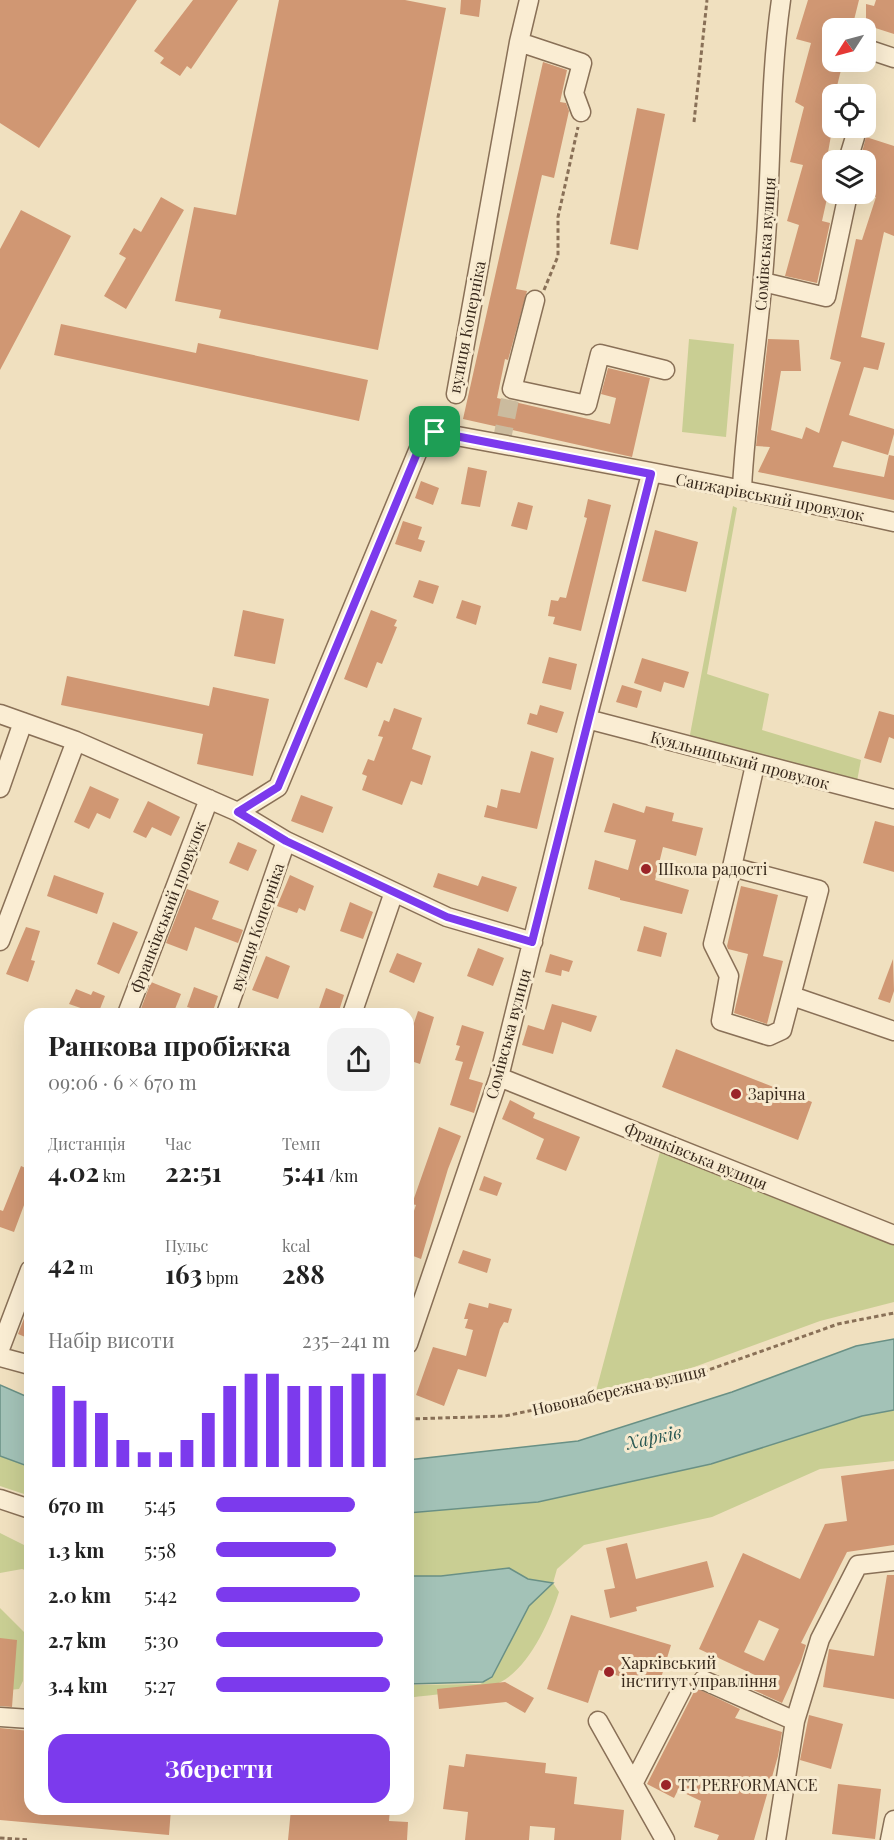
<!DOCTYPE html>
<html lang="uk">
<head>
<meta charset="utf-8">
<style>
  body { margin:0; font-family:"Playfair Display",serif; background:#f2f2f2; color:#222; height:100vh; display:flex; flex-direction:column; font-size:22px; white-space:nowrap }
  * { box-sizing:border-box; margin:0 }
  p { font-size:20px; color:#767676 }
  .icon { flex:none; width:33px; height:33px; fill:none; stroke:currentColor; stroke-width:2; stroke-linecap:round; stroke-linejoin:round }
  .map { position:relative; flex:1; overflow:hidden }
  .sheet { position:absolute; left:24px; top:1008px; width:390px; height:807px; display:flex; flex-direction:column; background:#fff; border-radius:18px; box-shadow:0 6px 24px #0002 }
  .sheet>* { flex:none }
  .needle { width:39px; rotate:234deg }
  .tools { position:absolute; left:822px; top:18px; display:grid; gap:12px }
  .tools a { display:grid; place-items:center; width:54px; height:54px; border-radius:12px; background:#fff; box-shadow:0 6px 24px #0002; font-size:30px }
  .pin { position:absolute; display:grid; place-items:center; width:51px; height:51px; color:#fff; margin:-26px; border-radius:12px; box-shadow:0 3px 9px #0006 }
  .round { display:grid; place-items:center; flex:none; width:63px; height:63px; border-radius:18px; background:#f2f2f2 }
  .head { display:flex; align-items:center; justify-content:space-between; height:102px; padding:0 24px }
  h1 { font-size:27px; font-weight:700; line-height:45px }
  .stats { display:grid; grid-template-columns:repeat(3,1fr); gap:9px; height:102px; padding:6px 24px }
  .stats div { display:grid; align-content:center }
  .stats b { font-size:26px; font-weight:700 }
  .stats small { font-size:16px; font-weight:400 }
  .stats p { font-size:16px }
  .chart { height:168px; padding:12px 24px }
  .chart p { display:flex; justify-content:space-between }
  .chart svg { width:100%; height:108px; margin-top:6px; stroke:#7c3aed; stroke-width:6 }
  .cta { display:flex; gap:12px; margin-top:auto; padding:12px 24px }
  .cta a { flex:1; height:69px; border-radius:18px; background:#7c3aed; color:#fff; font-size:24px; font-weight:700; line-height:69px; text-align:center }
  ul { padding:0 24px; list-style:none; font-size:20px }
  li { display:grid; grid-template-columns:96px 72px 1fr; align-items:center; height:45px }
  li i { height:15px; border-radius:8px; background:#7c3aed }
  .map>svg:first-child { display:block }
  .green { fill:#c9ce93 }
  .water { fill:#a3c2b7; stroke:#699085; stroke-width:1.5 }
  .building { fill:#d09773; fill-rule:evenodd }
  .lines { fill:none; stroke-linecap:round; stroke-linejoin:round }
  .minor-tunnel { stroke:#cbbb9e; stroke-width:18; stroke-dasharray:18 9; stroke-linecap:butt }
  .minor-casing { stroke:#897057; stroke-width:21 }
  .path { stroke:#897057; stroke-width:3; stroke-dasharray:4.5 3; stroke-linecap:butt }
  .minor { stroke:#faedd3; stroke-width:18 }
  .route-casing { stroke:#fff; stroke-width:12 }
  .route { stroke:#7c3aed; stroke-width:8 }
  .poi-dot { fill:#9b2428; stroke:#f7eacf; stroke-width:2 }
  .labels { text-anchor:middle; stroke-width:6; stroke-linejoin:round; paint-order:stroke }
  .street-label { font-size:16px; fill:#38291c; stroke:#f7eacf }
  .poi-label { font-size:16px; fill:#38291c; stroke:#f7eacf; text-anchor:start }
  .water-label { font-size:18px; font-style:italic; fill:#2a5954; stroke:#f7eacf }
</style>
</head>
<body>
<div class="map">
<svg width="894" height="1840" viewBox="0 0 894 1840">
  <rect width="100%" height="100%" fill="#f0e0bf"/>
  <path class="green" d="M689,339L734,344L726,437L682,432Z
    M733,506L737,508L707,674L769,694L762,730L861,760L857,781L689,740Z
    M661,1148L894,1245V1302L820,1321L686,1370L596,1391Z
    M894,1410V1461L820,1469L712,1517L584,1545L557,1569L553,1583L559,1592C549,1624 525,1677 491,1686C464,1693 435,1694 408,1698V1685L480,1684L492,1678L529,1606L553,1583L528,1579L509,1568L441,1576H408V1513L538,1502L711,1464L862,1416Z
    M0,1456L30,1467V1496L0,1486Z
    M0,1533L30,1548V1572L22,1569L0,1573Z
    M0,1608L24,1632L23,1681L19,1689L9,1690L0,1679Z"/>
  <path class="water" d="M894,1339V1410L862,1416L711,1464L538,1502L408,1513V1460L578,1441L732,1392L856,1346Z
    M0,1385L30,1398V1467L0,1456Z
    M509,1568L528,1579L553,1583L529,1606L492,1677L483,1682L408,1684V1576H441Z"/>
  <path class="building" d="M0,0H137L39,148L0,123Z
    M193,0H238L191,69L187,66L180,76L160,63L164,58L154,51Z
    M279,0H405L446,8L378,350L219,318L221,310L175,301L194,207L236,215Z
    M461,0H481L479,17L460,14Z
    M808,0H859L852,28H832V62H843L835,94H832V130L825,169L832,171V176L822,221L830,223L817,283L785,276L799,225L787,221L803,165L790,162L804,107L795,102L811,43L796,39Z
    M876,0H894V34L866,25V4L874,6Z
    M543,62L567,70L560,102L566,103L569,111L554,178L542,175L516,289L527,291L508,360L505,359L497,398L610,424L616,398L601,394L608,368L650,378L632,457L463,419Z
    M637,108L665,114L638,250L610,244Z
    M866,137L894,146V236L884,232L861,337L885,343L878,370L864,367L849,415L894,429V434L888,455L842,441L833,467L884,477L889,455L894,456V500L758,472L770,447L756,446L768,339L799,340L801,371H781L771,430L802,439L806,427L819,433L841,362L830,359L856,239L862,240L876,197L866,194V160H860Z
    M161,197L184,210L126,309L104,296L126,258L119,254L134,228L141,232Z
    M21,210L71,236L0,370V249Z
    M61,324L196,353L198,343L368,380L359,421L54,355Z
    M468,467L487,471L480,507L461,504Z
    M421,481L439,488L433,505L415,498Z
    M588,499L611,505L581,631L553,624L555,617L548,616L551,600L558,601L560,597L566,598L587,518L584,517Z
    M518,502L533,506L527,530L511,526Z
    M403,521L422,527L418,539L425,541L421,552L395,544Z
    M655,530L698,542L686,592L642,581Z
    M419,580L439,586L433,604L413,597Z
    M462,600L481,606L476,625L456,618Z
    M243,610L284,619L275,664L234,656Z
    M371,610L397,620L394,626L397,627L382,664L377,662L367,688L344,679Z
    M549,657L577,664L571,690L542,683Z
    M642,658L689,672L684,688L664,682L661,692L634,683Z
    M67,676L209,706L213,687L269,699L253,776L197,764L203,734L61,705Z
    M622,685L642,691L637,708L616,702Z
    M540,705L564,712L557,733L527,724L530,713L537,715Z
    M394,708L422,718L412,749L431,756L422,785L411,781L402,805L362,790L367,776L362,774L368,759L374,761L383,737L378,736L384,720L389,722Z
    M879,711L894,715V739L889,737L881,763L864,758Z
    M531,751L554,758L537,829L484,817L487,805L497,808L501,789L520,793Z
    M90,786L119,799L110,819L97,813L89,829L74,822Z
    M301,795L333,807L323,833L291,821Z
    M148,801L180,817L171,836L152,827L146,838L133,832Z
    M613,803L644,813L646,806L674,813L672,821L703,828L696,856L663,847L655,880L689,890L682,914L620,900V898L588,889L595,860L628,870L636,840L604,832Z
    M875,821L894,826V872L863,863Z
    M238,842L257,850L248,871L229,863Z
    M438,873L478,886L482,876L517,887L508,912L433,887Z
    M54,875L104,893L97,914L47,896Z
    M290,875L314,886L305,911L299,908L297,913L277,906Z
    M741,886L778,895L763,956L783,961L767,1024L734,1013L748,954L728,949L727,946Z
    M187,889L219,901L212,919L243,930L238,943L195,927L187,951L166,943Z
    M350,902L373,912L363,939L340,931Z
    M113,922L138,932L119,974L97,964Z
    M644,926L667,933L661,957L637,951Z
    M26,927L40,931L31,960L35,961L28,982L6,974Z
    M478,948L504,958L493,986L467,976Z
    M397,953L422,963L414,983L389,972Z
    M550,954L573,961L569,972L562,970L561,976L545,972Z
    M266,956L290,966L278,999L252,990Z
    M893,959L894,991L890,1003L878,999Z
    M151,982L181,994L173,1014H139Z
    M194,987L218,996L212,1014L187,1007Z
    M326,988L344,995L338,1014H317Z
    M76,989L91,995L93,991L105,996L98,1014L69,1004Z
    M552,1004L597,1016L591,1032L562,1022L553,1054L522,1045L528,1025L544,1030Z
    M418,1011L434,1017L420,1064L408,1060V1041Z
    M462,1025L484,1032L469,1079L483,1083L474,1113L450,1105L463,1062L455,1060L460,1046L456,1045Z
    M676,1049L812,1102L798,1140L662,1087Z
    M510,1100L535,1113L533,1118L580,1137L566,1171L536,1159L544,1139L502,1119Z
    M439,1127L461,1136L448,1169L421,1259L408,1254V1228L416,1205L412,1204Z
    M21,1166L30,1170V1189L14,1232L0,1227V1210L3,1211Z
    M484,1176L502,1183L497,1196L479,1190Z
    M463,1250L491,1259L487,1273L458,1263Z
    M30,1303V1339L18,1334Z
    M469,1303L488,1308L489,1303L512,1309L508,1323L504,1322L500,1329L486,1377L458,1369L444,1406L416,1395L433,1347L466,1356L473,1330L465,1328L468,1319H464Z
    M894,1469V1545L847,1552L801,1643L806,1645L801,1661L782,1703L751,1689L757,1676L699,1649L743,1553L800,1579L825,1524L847,1521L841,1476ZM759,1620L779,1629L764,1661L744,1652Z
    M627,1543L636,1579L707,1561L714,1587L636,1607L637,1611L610,1618L604,1590L615,1588L606,1548Z
    M887,1575H894V1699L823,1687L829,1649L874,1656Z
    M571,1615L671,1645L658,1688L599,1670L588,1703L547,1689Z
    M0,1638L17,1640L12,1707L0,1706Z
    M505,1682L534,1698L525,1713L506,1702L439,1709L437,1689Z
    M696,1688L740,1709L735,1718L782,1732L778,1756L754,1840H717L719,1835L694,1827L701,1801L678,1790L674,1798L647,1784Z
    M809,1715L843,1724L831,1769L800,1760Z
    M0,1728L30,1731V1809H171L169,1835L0,1820Z
    M466,1754L546,1763L545,1773L577,1777L574,1804L624,1810L621,1840H554L555,1828L530,1826L529,1840H465L468,1812L443,1809L449,1765L464,1767Z
    M838,1784L881,1789L875,1839L832,1834Z
    M291,1809H390L389,1821L408,1822L407,1840H288Z"/>
  <g class="lines">
    <path class="minor-tunnel" d="M501,444L512,389"/>
    <g class="minor-casing">
      <path id="minor" d="M519,42L582,63L574,93L581,112
        M873,51L894,58
        M848,160L855,137
        M763,282L826,297L848,194
        M535,300L512,389L587,405L600,354L665,370
        M456,394L519,42L529,0
        M742,488C746,409 760,330 765,251C772,167 769,83 781,0
        M0,714L76,741L238,812L286,841L447,917L533,942
        M587,719L894,799
        M0,788L23,722
        M238,812L278,787L420,446L435,432C588,460 742,488 894,522
        M732,867L713,944L729,976L721,1021L769,1036L782,1030L819,890L732,867L755,765
        M0,941L76,741
        M792,996L894,1031
        M127,1014L209,799
        M226,1014L286,841
        M352,1014L394,892
        M499,1077L894,1235
        M408,1344L499,1077L587,719L651,474
        M0,1349L30,1270
        M0,1357L30,1365
        M0,1499L30,1509
        M703,1680L795,1721L776,1840
        M0,1717L30,1719
        M598,1721L665,1840
        M795,1721L820,1639L858,1565L894,1561
        M634,1782L682,1689
        M890,1840L894,1820"/>
    </g>
    <path class="path" d="M694,122L707,0
      M544,290L558,256V217L578,127
      M408,1419L505,1416L686,1378L838,1324L894,1313
      M0,1838L29,1840"/>
    <use href="#minor" class="minor"/>
  </g>
  <g class="lines">
    <g class="route-casing">
      <path id="route" d="M435,432L651,474L532,942L447,917L286,841L238,812L278,787L420,446Z"/>
    </g>
    <use href="#route" class="route"/>
  </g>
  <g class="poi-dot">
    <circle cx="646" cy="869" r="6"/>
    <circle cx="736" cy="1094" r="6"/>
    <circle cx="609" cy="1672" r="6"/>
    <circle cx="666" cy="1785" r="6"/>
  </g>
  <g class="labels">
    <g class="street-label">
      <text transform="translate(765 244) rotate(-86)" y="6">Сомівська вулиця</text>
      <text transform="translate(467 327) rotate(-79)" y="6">вулиця Коперніка</text>
      <text transform="translate(770 497) rotate(11)" y="6">Санжарівський провулок</text>
      <text transform="translate(740 760) rotate(15)" y="6">Куяльницький провулок</text>
      <text transform="translate(168 907) rotate(-69)" y="6">Франківський провулок</text>
      <text transform="translate(257 927) rotate(-71)" y="6">вулиця Коперніка</text>
      <text transform="translate(508 1034) rotate(-75)" y="6">Сомівська вулиця</text>
      <text transform="translate(696 1156) rotate(22)" y="6">Франківська вулиця</text>
      <text transform="translate(619 1390) rotate(-13)" y="6">Новонабережна вулиця</text>
    </g>
    <g class="poi-label">
      <text x="658" y="875">Школа радості</text>
      <text x="748" y="1100">Зарічна</text>
      <text x="621" y="1669">Харківський<tspan x="621" dy="18">інститут управління</tspan></text>
      <text x="678" y="1791">TT PERFORMANCE</text>
    </g>
    <g class="water-label">
      <text transform="translate(654 1438) rotate(-12)" y="6">Харків</text>
    </g>
  </g>
</svg>
<div class="tools">
<a><svg class="needle" viewBox="-14 -14 28 28"><path d="M0-13l5 13h-10z" fill="#e53935"/><path d="M0 13l5-13h-10z" fill="#767676"/></svg></a>
<a><svg class="icon" aria-label="locate" viewBox="0 0 24 24"><circle cx="12" cy="12" r="6"/><path d="M12 2v4M12 18v4M2 12h4M18 12h4"/></svg></a>
<a><svg class="icon" aria-label="layers" viewBox="0 0 24 24"><path d="M12 4l9 5-9 5-9-5zM3 14l9 5 9-5"/></svg></a>
</div>
<div class="pin" style="left:435px;top:432px;background:#1e9e55"><svg class="icon" aria-label="arrive" viewBox="0 0 24 24"><path d="M6 21V4h12l-3 4 3 4H6"/></svg></div>
<section class="sheet">
<div class="head"><div><h1>Ранкова пробіжка</h1><p>09:06 · 6 × 670 m</p></div><a class="round"><svg class="icon" aria-label="share" viewBox="0 0 24 24"><path d="M12 15V3M7 8l5-5 5 5M5 13v7h14v-7"/></svg></a></div>
<div class="stats">
<div><p>Дистанція</p><b>4.02<small> km</small></b></div>
<div><p>Час</p><b>22:51</b></div>
<div><p>Темп</p><b>5:41<small> /km</small></b></div>
</div>
<div class="stats">
<div><b>42<small> m</small></b></div>
<div><p>Пульс</p><b>163<small> bpm</small></b></div>
<div><p>kcal</p><b>288</b></div>
</div>
<div class="chart"><p><span>Набір висоти</span>235–241 m</p>
<svg viewBox="0 0 160 44" preserveAspectRatio="none"><path d="M5 44V11M15 44V17M25 44V22M35 44V33M45 44V38M55 44V38M65 44V33M75 44V22M85 44V11M95 44V6M105 44V6M115 44V11M125 44V11M135 44V11M145 44V6M155 44V6"/></svg>
</div>
<ul>
<li><b>670 m</b>5:45<i style="width:80%"></i></li>
<li><b>1.3 km</b>5:58<i style="width:69%"></i></li>
<li><b>2.0 km</b>5:42<i style="width:83%"></i></li>
<li><b>2.7 km</b>5:30<i style="width:96%"></i></li>
<li><b>3.4 km</b>5:27<i style="width:100%"></i></li>
</ul>
<div class="cta"><a>Зберегти</a></div>
</section>
</div>
</body>
</html>
